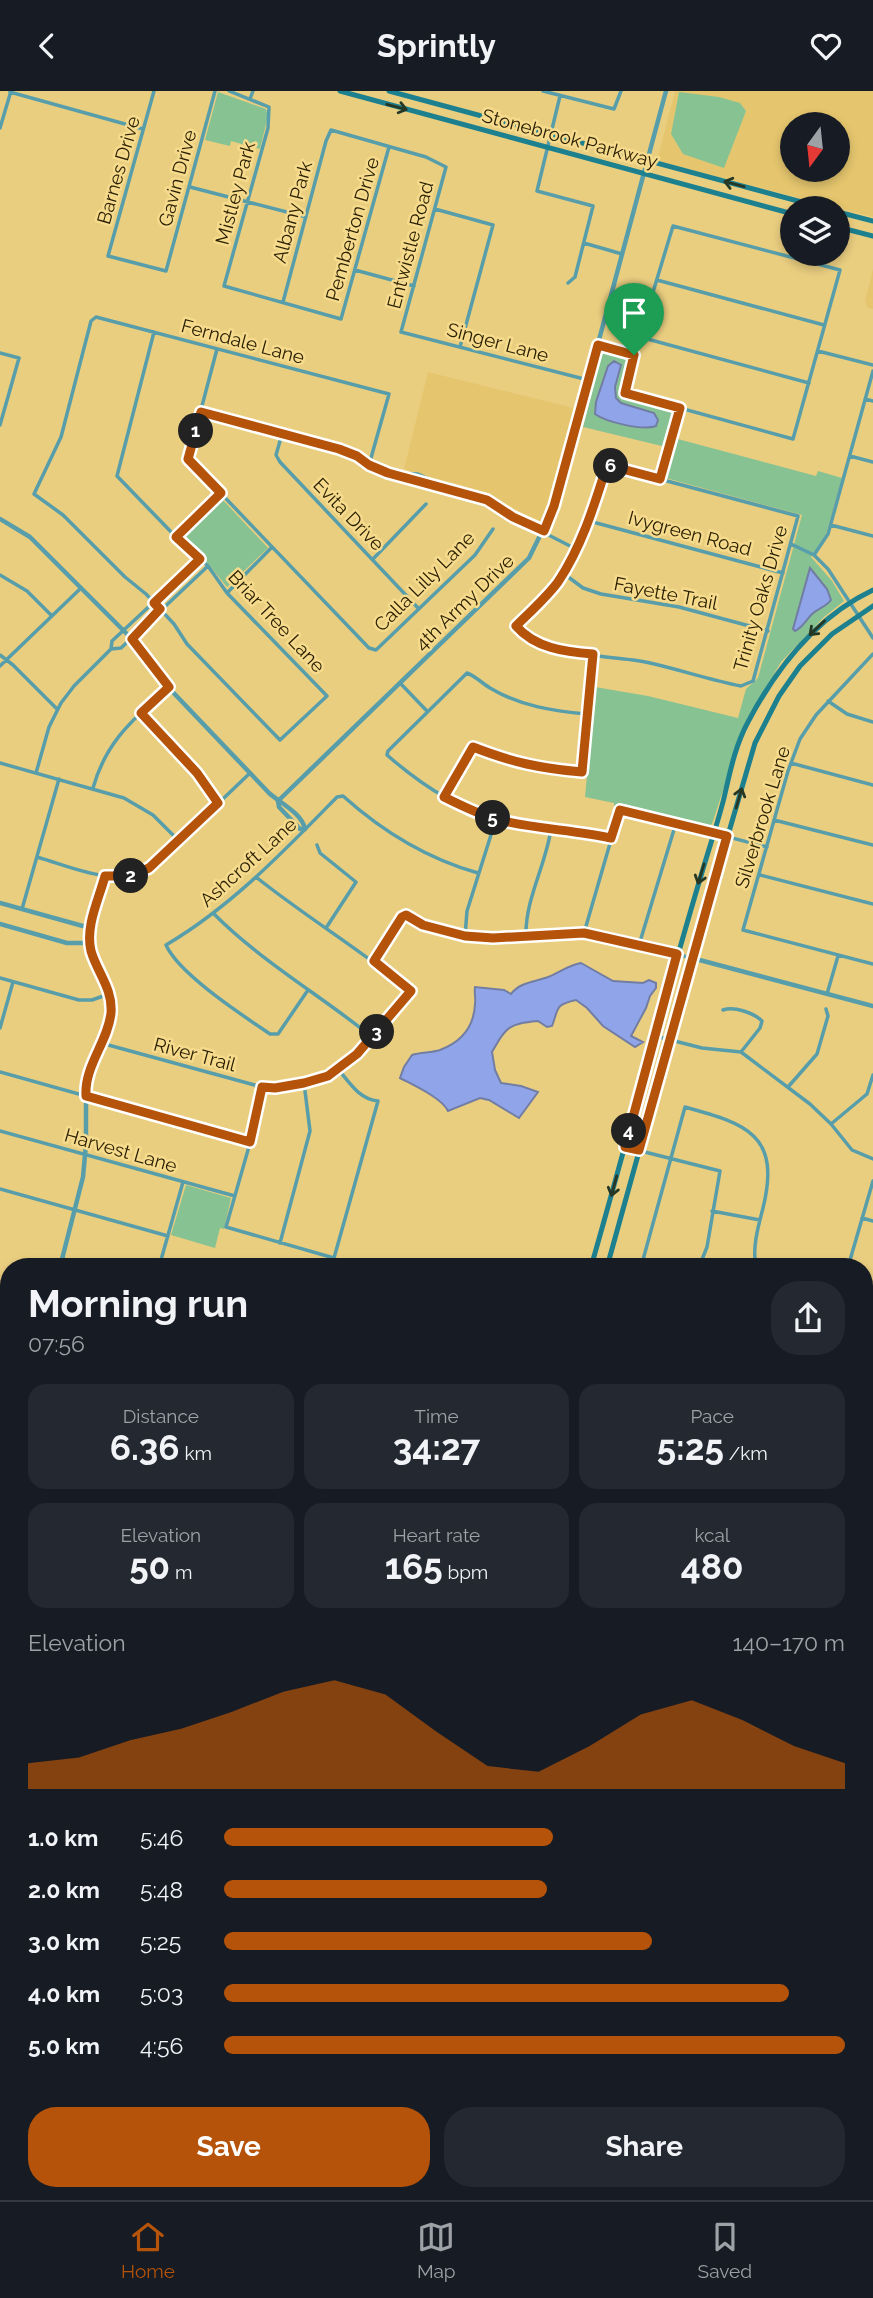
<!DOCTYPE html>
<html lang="en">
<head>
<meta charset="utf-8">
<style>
  body { margin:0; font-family:Raleway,sans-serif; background:#242831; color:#f1f3f6; height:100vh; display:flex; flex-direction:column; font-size:26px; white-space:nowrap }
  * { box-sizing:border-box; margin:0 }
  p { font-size:23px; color:#9ea1a6 }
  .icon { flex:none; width:38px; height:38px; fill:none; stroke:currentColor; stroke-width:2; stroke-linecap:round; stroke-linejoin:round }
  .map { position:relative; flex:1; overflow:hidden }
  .side { position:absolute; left:0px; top:1167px; width:873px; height:943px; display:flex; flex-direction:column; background:#171b24; border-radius:28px 28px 0 0; box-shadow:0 4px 10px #0003 }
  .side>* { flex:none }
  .needle { width:46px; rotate:195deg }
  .buttons { position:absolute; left:780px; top:21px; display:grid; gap:14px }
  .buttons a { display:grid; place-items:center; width:70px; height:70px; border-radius:50%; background:#171b24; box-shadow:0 4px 10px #0003; font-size:35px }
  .pin { position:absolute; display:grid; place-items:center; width:60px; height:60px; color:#fff; margin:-72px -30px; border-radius:50% 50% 50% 0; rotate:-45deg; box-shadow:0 0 7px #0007 }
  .pin .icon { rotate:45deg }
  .km { position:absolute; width:35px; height:35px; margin:-18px; border-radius:50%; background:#222; color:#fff; font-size:19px; line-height:35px; text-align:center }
  .round { display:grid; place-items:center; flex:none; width:74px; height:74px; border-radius:28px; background:#242831 }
  .overview { display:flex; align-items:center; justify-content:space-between; height:119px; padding:0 28px }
  h1 { font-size:38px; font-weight:700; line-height:52px }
  .stats { display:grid; grid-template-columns:repeat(3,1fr); gap:10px; height:119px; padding:7px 28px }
  .stats div { display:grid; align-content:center; border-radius:18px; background:#242831; text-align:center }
  .stats b { font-size:35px; font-weight:700 }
  .stats small { font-size:19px; font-weight:400 }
  .stats p { font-size:19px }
  .chart { height:196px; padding:14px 28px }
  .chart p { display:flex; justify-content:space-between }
  .chart svg { width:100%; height:126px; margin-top:7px; fill:#b45309; opacity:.7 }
  .cta { display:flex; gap:14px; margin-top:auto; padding:14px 28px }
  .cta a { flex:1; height:80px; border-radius:28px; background:#b45309; color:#fff; font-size:28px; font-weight:700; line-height:80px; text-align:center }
  .cta a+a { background:#242831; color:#f1f3f6 }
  ul { padding:0 28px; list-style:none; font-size:23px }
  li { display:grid; grid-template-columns:112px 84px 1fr; align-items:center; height:52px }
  li i { height:18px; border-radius:9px; background:#b45309 }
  header { display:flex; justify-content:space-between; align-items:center; height:91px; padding:0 28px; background:#171b24; font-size:32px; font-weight:700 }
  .menu { display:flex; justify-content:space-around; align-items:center; height:98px; border-top:2px solid #363941; background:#171b24; font-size:19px; color:#9ea1a6 }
  .menu a { display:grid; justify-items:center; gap:4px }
  .menu .current { color:#b45309 }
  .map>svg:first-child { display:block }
  .built { fill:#e5c66e; fill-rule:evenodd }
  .park { fill:#87c293 }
  .water { fill:#90a5e9; stroke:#717da3; stroke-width:2 }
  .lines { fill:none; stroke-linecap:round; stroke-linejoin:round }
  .minor { stroke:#579eaa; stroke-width:3.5 }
  .tertiary { stroke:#579eaa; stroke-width:4.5 }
  .secondary { stroke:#1d808f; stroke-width:5 }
  .oneway { stroke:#263724 }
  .route-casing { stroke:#fff; stroke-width:14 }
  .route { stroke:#b45309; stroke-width:9 }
  .labels { text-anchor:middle; stroke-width:5; stroke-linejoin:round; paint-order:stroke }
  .street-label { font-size:19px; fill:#291f00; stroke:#f7db8d }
</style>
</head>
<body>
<header><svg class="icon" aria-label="back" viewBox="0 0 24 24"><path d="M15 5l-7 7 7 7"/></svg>Sprintly<svg class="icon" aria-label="heart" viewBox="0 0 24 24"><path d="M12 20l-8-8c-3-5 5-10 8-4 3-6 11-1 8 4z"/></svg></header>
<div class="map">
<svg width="873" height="2109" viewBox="0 0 873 2109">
  <rect width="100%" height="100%" fill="#eace80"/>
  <path class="built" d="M675,0H873V126L657,70ZM793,33H838V79H793Z
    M873,178V218L868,217L865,210Z
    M428,281L570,316L576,320L552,404L541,433L502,411L404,378Z"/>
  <path class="park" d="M218,1L266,18L268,25L260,58L231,50L230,55L205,49Z
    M679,1L719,6L740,12L746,20L724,77L683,63L671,43Z
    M607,259L631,267L624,294L621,299L623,305L675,319L666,356L583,336L601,264Z
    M674,347L816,385L818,380L842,387L826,443L811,466L832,490L844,510L824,526L781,571L746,630L712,733L705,737L614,716V712L585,706L595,596L648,605L738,627L746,598L758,587L802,424L662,386Z
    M221,407L268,457L227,496L205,469L179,447Z
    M186,1094L231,1107L224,1138L220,1137L215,1157L171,1144Z
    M864,1850L873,1860V1907L864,1922Z"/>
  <path class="water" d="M614,270L621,274L615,296L616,307L621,312L654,322L658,329L656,335C643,340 606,331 595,323L596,311L608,275Z
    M810,477L827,498L831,509C826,516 818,517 812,523C806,529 803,536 795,540L793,538Z
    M581,872L613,890L643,892L649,889L656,892V897L650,905L646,917L631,945L643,951L635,956L603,935L587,917L576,909C554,914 559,917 552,935L547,936L538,930C508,933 507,935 492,961L495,979L501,992L521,995L538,1001L519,1027L489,1009L480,1007L448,1020C442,1007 413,994 400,987L404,976L412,964C421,961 431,962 440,959C461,951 474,936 475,913C476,907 474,902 475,896L504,899L511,903C520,891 535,891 548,886C560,881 569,874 581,872Z"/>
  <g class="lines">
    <path class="minor" d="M154,0L108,165L166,180L215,0
      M229,0L269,16L268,37L224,195L341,228L389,56
      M543,0L614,18L621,0
      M10,1L143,38
      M560,5L537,100L593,115L575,186L568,192
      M250,8L253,0
      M0,37L11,0
      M190,96L306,126
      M435,118L493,134L460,256
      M673,135L840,179L793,348L625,302L634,264Z
      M584,152L622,163
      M805,170L807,163
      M355,179L414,195
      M657,189L824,234
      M283,211L326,50L331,39L426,66L446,76L401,241L588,289
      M154,241L117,385L176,446L208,475L227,502L327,605L280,649L187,553L174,533L146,503L125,486L63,424L34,403L61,346L91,230L96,226L389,303L369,374
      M640,246L809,292
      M598,254L634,264
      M217,258L188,368L369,557L376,559L475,464L493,438
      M818,260L873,274
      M0,262L19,267L0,334
      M865,308L873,310
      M201,321L339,358L369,374L388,381L487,409L513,426L576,458
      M282,343L276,364L280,371L419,518
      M850,365L873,371
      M607,374L798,425L753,590L741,595C710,589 681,579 650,572C608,562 547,570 516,535C530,521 547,507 558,491C582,455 594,415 607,374Z
      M396,382L418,383L442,394
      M660,388L680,317
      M589,430L783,482
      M831,434L873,445
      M176,446L221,402
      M791,453L814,464L828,478L873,547
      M814,464L828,443L873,280
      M373,468L426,413
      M563,482L583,497L601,503L679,516L768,540
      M0,484L27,500L52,525
      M227,502L272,456
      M111,558L121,557L208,475
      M873,563L816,624L800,648L788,680L743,839L873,873
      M0,564L13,574L57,618
      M0,575L81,497
      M401,593L426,619
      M828,610L847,623L873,631
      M140,622L197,682L218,712
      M587,623C553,620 520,615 490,597C482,592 475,585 467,582L388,660L387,664C419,692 457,718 499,729C536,738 574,739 611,747
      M0,672L124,707L153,724L179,750
      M791,672L873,694
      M36,682L49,636L61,612L74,595L111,558L112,550L200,468
      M93,697C106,650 134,628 168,596
      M445,706L473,656C514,672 539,677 582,681L593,563
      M774,729L873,754
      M317,754L320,762L356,791L326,837
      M37,766C76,777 122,801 157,771L250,682
      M760,784L873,813
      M22,818L59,688
      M214,823C262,871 320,904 372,946
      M584,842L620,718L767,756
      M465,845L467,820L496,728
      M526,845C525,808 546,774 551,738
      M639,854L676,732
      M374,870L402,826L406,824L423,834L465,845L493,847L584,842L692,867
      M0,887L79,909H92L109,903
      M308,899L278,943H270C242,924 179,883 166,854C232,815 284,760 337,706L343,705C382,740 428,768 478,782
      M827,903L838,865
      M723,919C734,915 754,922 762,930L760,937L741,961
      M0,937L13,891
      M655,945L702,957L741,961L810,1013L831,1033L852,1059L873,1068
      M101,952L262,996L275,997L304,992L322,988L343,975L372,947L411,900C361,859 306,826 256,786
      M0,981L250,1051
      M262,996L258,1024L226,1136L334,1167L378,1010C359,1008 350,992 338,978
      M788,996L817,963L828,925L826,918
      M831,1033L867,1003L873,984
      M0,1040L235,1105
      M625,1056L720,1080L707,1156L699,1176
      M0,1098L168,1145
      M712,1120L760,1129
      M862,1127L873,1130
      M280,1152L310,1040L304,992
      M63,1168L93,1176
      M159,1176L183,1091
      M641,1176L685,1016C747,1033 781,1044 763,1117C758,1136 752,1157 756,1176
      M848,1176L873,1090
      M864,1218L873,1216
      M864,1277L873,1276
      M864,1336L873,1333
      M0,1465L9,1470
      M864,1522L869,1524
      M0,1534L9,1543
      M0,1610L9,1616
      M864,1625L873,1628
      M864,1647L873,1628
      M0,1684L9,1688
      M0,1728L9,1716
      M9,1816L1,1827L9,1833
      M0,1898L9,1905
      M864,1922L873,1907
      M0,1978L9,1996
      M864,1993L870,1997
      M864,2064L873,2067
      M0,2073L9,2076
      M100,2102L122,2105L134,2102
      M150,2102L152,2109
      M220,2102L225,2109
      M608,2102L629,2109
      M71,2109L73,2102
      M361,2109L362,2102
      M488,2109L489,2102
      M552,2109L553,2102
      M690,2109L694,2102
      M802,2109L815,2107L835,2109"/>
    <path class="tertiary" d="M0,428L30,446L132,548L168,596L269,702C280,712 302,722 305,738
      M278,710L529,467L554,416L666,0
      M278,710L279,716L300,738H305
      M0,812L90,837
      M0,833L67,852H90
      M692,867L873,915
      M60,1176L83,1086L86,1053V991L110,923L109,903L93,865L89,848L91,833L105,785
      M0,1382L9,1350
      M0,1402L9,1376
      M864,1718L873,1707
      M864,1851L873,1861"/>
    <path class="secondary" d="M340,0L793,123
      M389,0L824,117
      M838,121L873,130
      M838,136L873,145
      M591,1176C630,1040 665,903 706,768C712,748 719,727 724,707C730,681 735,655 748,631C777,576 816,526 873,499
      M607,1176L704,826L755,652L779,605L800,575L832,543L873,515
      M0,1319L9,1322
      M0,1332L9,1335
      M864,1568L873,1571
      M864,1581L873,1584
      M304,2109L306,2102
      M318,2109L320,2102"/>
  </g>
  <defs><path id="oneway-shaft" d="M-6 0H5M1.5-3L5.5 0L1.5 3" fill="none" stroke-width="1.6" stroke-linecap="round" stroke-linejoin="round" transform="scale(1.75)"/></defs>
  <g class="oneway">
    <use href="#oneway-shaft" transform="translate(397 16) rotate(15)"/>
    <use href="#oneway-shaft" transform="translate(734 93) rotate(-165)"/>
    <use href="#oneway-shaft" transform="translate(817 537) rotate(136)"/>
    <use href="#oneway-shaft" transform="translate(739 707) rotate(-74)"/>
    <use href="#oneway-shaft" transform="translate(701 783) rotate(107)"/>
    <use href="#oneway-shaft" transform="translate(614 1095) rotate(105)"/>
  </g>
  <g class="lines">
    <g class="route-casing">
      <path id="route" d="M598,254L634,264L625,302L680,317L660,388L607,374C594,415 582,455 558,491C546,507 530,521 516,535C535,557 565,561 593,563L582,681C539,677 514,672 473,656L444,706C462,715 480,724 499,729C536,738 574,739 611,747L620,719L727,745L639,1059L625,1056L677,863L584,842L493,847L465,845L423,834L406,824L402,826L374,870L411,900L357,963L328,985L304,992L275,997L262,996L250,1051L86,1005C84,975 108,951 111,922C113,898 97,881 91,860C85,835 99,808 105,785H130L149,777L218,712L197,682L141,622L169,596L132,548L160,518L154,512L200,468L176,446L221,402L188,368L201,321L339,358L357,365L369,374L388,382L487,409L513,426L544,440L554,415Z"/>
    </g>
    <use href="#route" class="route"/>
  </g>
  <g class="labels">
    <g class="street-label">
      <text transform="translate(570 47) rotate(15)" y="7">Stonebrook Parkway</text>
      <text transform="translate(118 79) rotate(-74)" y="7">Barnes Drive</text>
      <text transform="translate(177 87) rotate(-75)" y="7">Gavin Drive</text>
      <text transform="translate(235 102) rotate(-75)" y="7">Mistley Park</text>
      <text transform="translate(292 121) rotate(-75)" y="7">Albany Park</text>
      <text transform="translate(352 138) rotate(-74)" y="7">Pemberton Drive</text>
      <text transform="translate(410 154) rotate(-75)" y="7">Entwistle Road</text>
      <text transform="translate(243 250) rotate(15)" y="7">Ferndale Lane</text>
      <text transform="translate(498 251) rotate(15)" y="7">Singer Lane</text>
      <text transform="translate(349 423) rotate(46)" y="7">Evita Drive</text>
      <text transform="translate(690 442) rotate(15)" y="7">Ivygreen Road</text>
      <text transform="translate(424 490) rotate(-45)" y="7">Calla Lilly Lane</text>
      <text transform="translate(666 502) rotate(11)" y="7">Fayette Trail</text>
      <text transform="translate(760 507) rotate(-74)" y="7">Trinity Oaks Drive</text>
      <text transform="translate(464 511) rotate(-44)" y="7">4th Army Drive</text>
      <text transform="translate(277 530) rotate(47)" y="7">Briar Tree Lane</text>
      <text transform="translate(762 726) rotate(-73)" y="7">Silverbrook Lane</text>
      <text transform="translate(248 771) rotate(-42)" y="7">Ashcroft Lane</text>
      <text transform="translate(195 963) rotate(15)" y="7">River Trail</text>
      <text transform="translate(121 1059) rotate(16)" y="7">Harvest Lane</text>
    </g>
  </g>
</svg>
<div class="buttons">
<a><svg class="needle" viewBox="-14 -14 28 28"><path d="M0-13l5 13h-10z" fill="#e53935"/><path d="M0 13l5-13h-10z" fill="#9ea1a6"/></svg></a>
<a><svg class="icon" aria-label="layers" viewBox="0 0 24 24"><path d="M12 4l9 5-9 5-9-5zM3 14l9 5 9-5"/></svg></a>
</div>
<div class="pin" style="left:634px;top:264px;background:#1e9e55"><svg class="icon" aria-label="arrive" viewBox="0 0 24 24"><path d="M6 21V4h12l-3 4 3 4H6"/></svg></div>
<b class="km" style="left:196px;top:340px">1</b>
<b class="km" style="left:131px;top:785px">2</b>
<b class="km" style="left:377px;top:941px">3</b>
<b class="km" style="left:629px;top:1040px">4</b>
<b class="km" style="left:493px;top:727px">5</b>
<b class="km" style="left:611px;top:375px">6</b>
<section class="side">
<div class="overview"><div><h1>Morning run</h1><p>07:56</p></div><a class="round"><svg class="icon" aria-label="share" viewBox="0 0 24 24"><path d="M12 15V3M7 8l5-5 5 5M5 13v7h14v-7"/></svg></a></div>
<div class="stats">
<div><p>Distance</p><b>6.36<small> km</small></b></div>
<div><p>Time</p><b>34:27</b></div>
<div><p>Pace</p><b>5:25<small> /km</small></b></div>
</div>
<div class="stats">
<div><p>Elevation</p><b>50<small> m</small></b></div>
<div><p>Heart rate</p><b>165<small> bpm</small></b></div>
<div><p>kcal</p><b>480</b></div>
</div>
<div class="chart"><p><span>Elevation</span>140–170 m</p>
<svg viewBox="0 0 160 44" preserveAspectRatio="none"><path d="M0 44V35L10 33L20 27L30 23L40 17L50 10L60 6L70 11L80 24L90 36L100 38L110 29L120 18L130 13L140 20L150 29L160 35V44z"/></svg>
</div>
<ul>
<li><b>1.0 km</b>5:46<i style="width:53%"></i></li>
<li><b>2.0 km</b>5:48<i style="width:52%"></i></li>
<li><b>3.0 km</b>5:25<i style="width:69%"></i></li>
<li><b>4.0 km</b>5:03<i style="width:91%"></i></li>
<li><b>5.0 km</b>4:56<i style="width:100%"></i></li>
</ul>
<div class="cta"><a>Save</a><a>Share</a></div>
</section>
</div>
<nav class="menu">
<a class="current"><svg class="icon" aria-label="home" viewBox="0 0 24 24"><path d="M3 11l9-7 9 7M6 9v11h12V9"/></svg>Home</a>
<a><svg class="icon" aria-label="map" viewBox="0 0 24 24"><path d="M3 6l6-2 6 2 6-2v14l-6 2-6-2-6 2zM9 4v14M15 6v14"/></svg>Map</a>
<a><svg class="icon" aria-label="saved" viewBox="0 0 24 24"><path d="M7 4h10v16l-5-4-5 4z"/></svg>Saved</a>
</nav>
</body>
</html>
